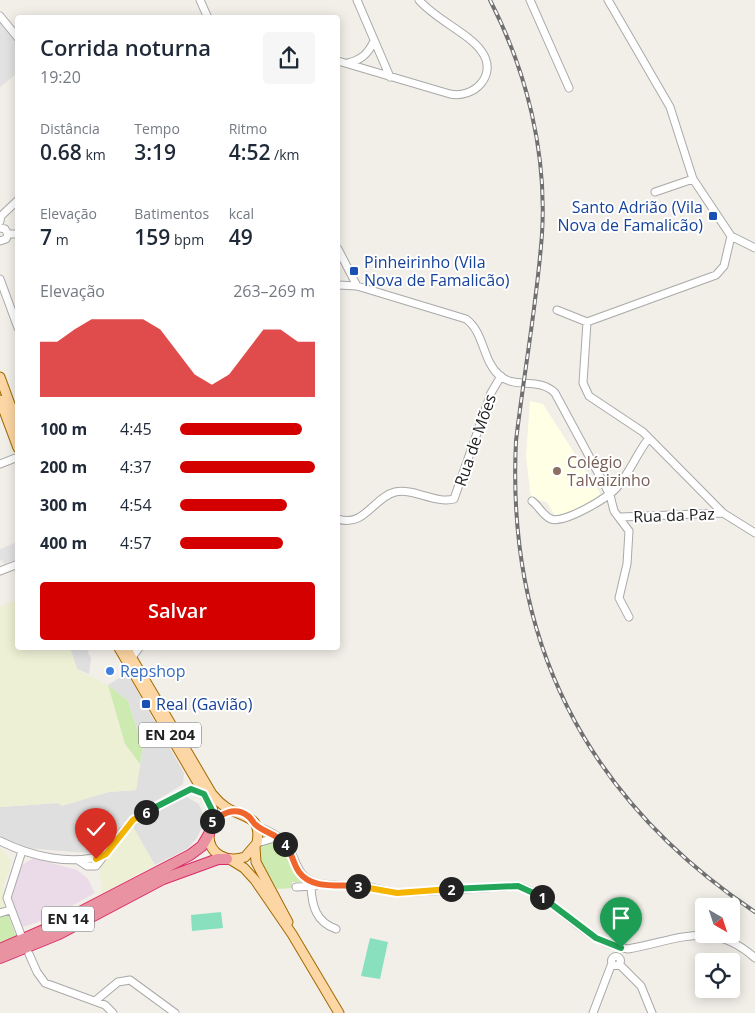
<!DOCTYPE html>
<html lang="pt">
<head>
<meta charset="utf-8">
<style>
  body { margin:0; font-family:"Open Sans",sans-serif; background:#f6f6f7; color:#1f2937; height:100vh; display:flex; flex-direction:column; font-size:19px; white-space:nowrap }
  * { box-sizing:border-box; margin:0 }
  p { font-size:16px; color:#747a83 }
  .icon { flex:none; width:28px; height:28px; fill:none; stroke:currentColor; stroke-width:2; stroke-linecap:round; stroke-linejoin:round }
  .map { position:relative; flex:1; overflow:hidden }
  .details { position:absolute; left:15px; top:15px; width:325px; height:635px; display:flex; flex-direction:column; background:#fff; border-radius:5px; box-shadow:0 2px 12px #0003 }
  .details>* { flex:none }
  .needle { width:32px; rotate:141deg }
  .buttons { position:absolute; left:695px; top:898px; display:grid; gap:10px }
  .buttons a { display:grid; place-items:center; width:45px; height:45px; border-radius:5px; background:#fff; box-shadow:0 2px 12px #0003; font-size:25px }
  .pin { position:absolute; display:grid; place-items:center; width:42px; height:42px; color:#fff; margin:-51px -21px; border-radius:50% 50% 50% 0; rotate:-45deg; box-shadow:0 0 5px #0007 }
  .pin .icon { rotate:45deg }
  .km { position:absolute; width:25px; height:25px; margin:-12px; border-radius:50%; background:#222; color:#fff; font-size:14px; line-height:25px; text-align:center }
  .round { display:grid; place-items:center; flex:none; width:52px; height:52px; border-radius:5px; background:#f6f6f7 }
  .summary { display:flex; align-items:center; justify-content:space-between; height:85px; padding:0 25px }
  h1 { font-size:22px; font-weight:600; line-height:38px }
  .stats { display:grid; grid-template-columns:repeat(3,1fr); gap:8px; height:85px; padding:5px 25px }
  .stats div { display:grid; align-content:center }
  .stats b { font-size:21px; font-weight:600 }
  .stats small { font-size:14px; font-weight:400 }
  .stats p { font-size:14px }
  .chart { height:140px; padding:10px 25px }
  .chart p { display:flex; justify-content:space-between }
  .chart svg { width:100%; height:90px; margin-top:5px; fill:#d40000; opacity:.7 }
  .cta { display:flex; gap:10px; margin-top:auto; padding:10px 25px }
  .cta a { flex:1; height:58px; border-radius:5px; background:#d40000; color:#fff; font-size:20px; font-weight:600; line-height:58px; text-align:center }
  ul { padding:0 25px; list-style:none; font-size:16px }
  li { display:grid; grid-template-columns:80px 60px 1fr; align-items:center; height:38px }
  li i { height:12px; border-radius:6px; background:#d40000 }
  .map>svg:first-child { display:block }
  .residential { fill:#e0dfdf }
  .industrial { fill:#ebdbe8 }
  .education { fill:#ffffe5 }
  .farmland { fill:#eef0d5 }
  .grass { fill:#cdebb0 }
  .pitch { fill:#88e0be }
  .parking { fill:#e2e2e2 }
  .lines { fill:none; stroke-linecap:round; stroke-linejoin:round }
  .minor-casing { stroke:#a9a9a9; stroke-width:9 }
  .major-casing { stroke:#a06b00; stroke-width:11 }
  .highway-casing { stroke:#dc2a67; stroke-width:12 }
  .minor { stroke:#fff; stroke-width:7 }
  .major { stroke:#fcd6a4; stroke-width:9 }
  .highway { stroke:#e892a2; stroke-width:10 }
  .rail-casing { stroke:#707070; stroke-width:4 }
  .rail { stroke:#fff; stroke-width:2; stroke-dasharray:5.5; stroke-linecap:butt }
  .split-1-casing { stroke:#fff; stroke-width:10 }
  .split-2-casing { stroke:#fff; stroke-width:10 }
  .split-3-casing { stroke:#fff; stroke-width:10 }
  .split-4-casing { stroke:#fff; stroke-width:10 }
  .split-5-casing { stroke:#fff; stroke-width:10 }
  .split-6-casing { stroke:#fff; stroke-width:10 }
  .split-7-casing { stroke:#fff; stroke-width:10 }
  .split-1 { stroke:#22a559; stroke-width:6 }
  .split-2 { stroke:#22a559; stroke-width:6 }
  .split-3 { stroke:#f5b400; stroke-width:6 }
  .split-4 { stroke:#f0652b; stroke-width:6 }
  .split-5 { stroke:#f0652b; stroke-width:6 }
  .split-6 { stroke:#22a559; stroke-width:6 }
  .split-7 { stroke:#f5b400; stroke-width:6 }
  .transit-dot { fill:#1a4fb4; stroke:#fff; stroke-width:2 }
  .education-dot { fill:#8d6e63; stroke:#fff; stroke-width:2 }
  .shop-dot { fill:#3f7fe0; stroke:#fff; stroke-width:2 }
  .labels { text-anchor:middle; stroke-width:4; stroke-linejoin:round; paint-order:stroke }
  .shield { fill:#fff; stroke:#646464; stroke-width:1 }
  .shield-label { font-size:15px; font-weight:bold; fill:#222 }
  .transit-label { font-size:16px; fill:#164399; stroke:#fff; text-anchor:start }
  .street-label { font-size:16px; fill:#222; stroke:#fff }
  .education-label { font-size:16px; fill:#785e54; stroke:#fff; text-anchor:start }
  .shop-label { font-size:16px; fill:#366cbe; stroke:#fff; text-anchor:start }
</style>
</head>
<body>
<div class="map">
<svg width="755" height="1013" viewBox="0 0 755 1013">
  <rect width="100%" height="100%" fill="#f2efe9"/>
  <path class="residential" d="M70,648H89L88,653L91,658L89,674L77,669Z
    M127,673L184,773L183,784L133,815L99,854L25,848L0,838V807L58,803L109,792L136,790L143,747L128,701L108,685Z
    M185,796L199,804L205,819L203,826L196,839L187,849L155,865L133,827L142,818Z"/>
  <path class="industrial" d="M33,858L77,870L88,879L95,893L50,918L23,927L13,905L10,894L19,867Z"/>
  <path class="education" d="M530,401L543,404L602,496L566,515L555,516L547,502L531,498L526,457Z"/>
  <path class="farmland" d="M17,600L18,648H70L77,669L108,685L125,744L140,764L136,790L109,792L62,806L58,803L0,807V606Z
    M133,827L155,865L102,894L100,873L101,865Z
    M0,847L11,860L10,870L4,884L5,909L0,911Z"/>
  <path class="grass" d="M108,685L128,701L143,747L140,764L125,744Z
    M273,841C287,849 290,870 302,882H292V888L277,889L259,859L262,843Z
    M8,914L16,936L0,945V916Z"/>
  <path class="pitch" d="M221,912L223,928L192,931L191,915Z
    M370,938L388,942L380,979L361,976Z"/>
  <path class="parking" d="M0,23L18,45L17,73L0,87Z
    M17,542V559L4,564L2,560L0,561V549Z"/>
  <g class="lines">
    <g class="minor-casing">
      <path id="minor" d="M200,0L208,18
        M357,0L390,77
        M530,0L569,88
        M0,16L18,38
        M338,61L450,94C474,99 498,75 482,52C469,33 436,20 419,0
        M348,63C361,60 368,54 374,41
        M655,192L693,179
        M0,221L1,216L18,200
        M0,228L5,229L8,234L6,239L0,241
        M8,234H18
        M731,236L755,248
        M338,249L357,286
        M0,279L18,328
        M338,285L357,286L466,319C485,333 482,361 500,376C516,389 539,377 555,393L610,495L614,511L629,531L627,564L619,598L629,617
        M557,310L587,322
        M587,322L716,275L724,266L731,236L693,179L670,107L608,0
        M587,322L583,383L589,396L643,432L723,513L755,533
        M0,464L18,457
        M532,501C539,506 543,516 551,519C564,524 610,497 618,486C630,472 637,453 649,438
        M621,517L723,513
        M338,519C364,528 374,497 395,492C414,488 435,504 454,499L491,393L501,376
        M0,571L18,564
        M132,657L139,648
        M256,826C265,829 276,834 283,841C299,857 292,876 319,884L369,887L397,893L518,886C559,899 584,944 628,949C679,940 712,919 755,958
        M0,841C30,856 73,867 106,854
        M257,843L278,837
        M78,860L87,866H96L122,832L138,816L191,789L204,794
        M296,887L315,886
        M311,887C312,906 316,922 336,929
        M0,913L10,910
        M21,935L7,898L22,851
        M29,954L37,972L45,983L105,1005L113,1013
        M611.5 961a4.5 4.5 0 1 1 9 0a4.5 4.5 0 1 1-9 0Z
        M619,964L641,986L652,1013
        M95,1001L118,982L130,980L175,1013
        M593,1013L612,963"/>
    </g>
    <g class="major-casing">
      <path id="major" d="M0,377L18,426
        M0,400L18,448
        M119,648L212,807C215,818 210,824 209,834C208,855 228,863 245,857L257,843C262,815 244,818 227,808C221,804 216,799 212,794L126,648
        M255,847L256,862L288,922
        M231,860L244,868L255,880L292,934L339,1013"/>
    </g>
    <g class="highway-casing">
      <path id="highway" d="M0,949L55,925L190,855L202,846L209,834
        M0,958L59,934L163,879L218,859H227"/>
    </g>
    <use href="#minor" class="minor"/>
    <use href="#major" class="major"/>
    <use href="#highway" class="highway"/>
    <g class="rail-casing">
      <path id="rail" d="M490,0C527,72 547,153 542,234C537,303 524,372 516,441C506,643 587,799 755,912"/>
    </g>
    <use href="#rail" class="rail"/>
  </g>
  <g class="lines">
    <g class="split-1-casing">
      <path id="split-1" d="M542,897L596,938L621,948"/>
    </g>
    <g class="split-2-casing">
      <path id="split-2" d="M451,889L518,886L542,897"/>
    </g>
    <g class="split-3-casing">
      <path id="split-3" d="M358,886L397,893L451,889"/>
    </g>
    <g class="split-4-casing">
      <path id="split-4" d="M285,844C292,852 293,864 299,872C312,890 339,884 358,886"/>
    </g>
    <g class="split-5-casing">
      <path id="split-5" d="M212,821V825C220,813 235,806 248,816C252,819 253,823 256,825C265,833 277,834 285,844"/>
    </g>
    <g class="split-6-casing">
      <path id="split-6" d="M146,812L191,789L204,794L213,812L212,821"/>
    </g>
    <g class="split-7-casing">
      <path id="split-7" d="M96,859L106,854L133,820L146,812"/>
    </g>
    <use href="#split-1" class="split-1"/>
    <use href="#split-2" class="split-2"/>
    <use href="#split-3" class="split-3"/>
    <use href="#split-4" class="split-4"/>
    <use href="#split-5" class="split-5"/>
    <use href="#split-6" class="split-6"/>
    <use href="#split-7" class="split-7"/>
  </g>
  <g class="transit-dot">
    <rect x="708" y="211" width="10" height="10" rx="2.5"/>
    <rect x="349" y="266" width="10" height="10" rx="2.5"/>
    <rect x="141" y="699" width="10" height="10" rx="2.5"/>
  </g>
  <circle class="education-dot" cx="557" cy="471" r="5"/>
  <circle class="shop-dot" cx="110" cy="671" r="5"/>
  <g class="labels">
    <g class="shield">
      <rect x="139" y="722.5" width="62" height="25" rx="4"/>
      <rect x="42" y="906.5" width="52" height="25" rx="4"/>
    </g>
    <g class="shield-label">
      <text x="170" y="740">EN 204</text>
      <text x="68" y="924">EN 14</text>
    </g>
    <g class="transit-label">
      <text x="703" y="213" text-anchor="end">Santo Adrião (Vila<tspan x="703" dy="18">Nova de Famalicão)</tspan></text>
      <text x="364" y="268">Pinheirinho (Vila<tspan x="364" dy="18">Nova de Famalicão)</tspan></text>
      <text x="156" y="710">Real (Gavião)</text>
    </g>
    <g class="street-label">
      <text transform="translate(475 440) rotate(-71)" y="6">Rua de Mões</text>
      <text transform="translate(674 515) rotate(-2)" y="6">Rua da Paz</text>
    </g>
    <g class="education-label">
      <text x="567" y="468">Colégio<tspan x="567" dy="18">Talvaizinho</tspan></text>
    </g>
    <g class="shop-label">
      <text x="120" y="677">Repshop</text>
    </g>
  </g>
</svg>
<div class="buttons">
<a><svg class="needle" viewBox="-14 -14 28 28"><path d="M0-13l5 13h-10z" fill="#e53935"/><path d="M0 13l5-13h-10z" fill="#747a83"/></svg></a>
<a><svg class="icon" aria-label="locate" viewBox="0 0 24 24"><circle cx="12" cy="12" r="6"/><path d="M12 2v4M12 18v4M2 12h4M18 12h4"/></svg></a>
</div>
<div class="pin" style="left:621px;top:948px;background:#1e9e55"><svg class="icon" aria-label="arrive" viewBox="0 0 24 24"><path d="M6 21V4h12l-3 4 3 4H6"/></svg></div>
<div class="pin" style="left:96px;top:859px;background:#d93025"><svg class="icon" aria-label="check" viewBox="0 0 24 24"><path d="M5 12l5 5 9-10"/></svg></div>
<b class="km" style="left:542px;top:897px">1</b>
<b class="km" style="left:451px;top:889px">2</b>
<b class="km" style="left:358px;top:886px">3</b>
<b class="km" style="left:285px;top:844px">4</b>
<b class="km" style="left:212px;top:821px">5</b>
<b class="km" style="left:146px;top:812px">6</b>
<section class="details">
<div class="summary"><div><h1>Corrida noturna</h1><p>19:20</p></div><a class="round"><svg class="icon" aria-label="share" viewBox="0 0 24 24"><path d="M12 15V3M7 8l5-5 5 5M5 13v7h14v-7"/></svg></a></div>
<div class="stats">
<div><p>Distância</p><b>0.68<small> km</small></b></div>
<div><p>Tempo</p><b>3:19</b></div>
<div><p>Ritmo</p><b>4:52<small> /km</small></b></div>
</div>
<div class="stats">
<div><p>Elevação</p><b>7<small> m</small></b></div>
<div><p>Batimentos</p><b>159<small> bpm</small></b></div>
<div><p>kcal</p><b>49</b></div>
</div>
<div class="chart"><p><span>Elevação</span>263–269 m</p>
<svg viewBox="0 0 160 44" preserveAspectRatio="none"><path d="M0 44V17L10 17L20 11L30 6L40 6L50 6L60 6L70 11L80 22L90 33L100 38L110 33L120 22L130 11L140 11L150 17L160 17V44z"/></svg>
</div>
<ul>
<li><b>100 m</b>4:45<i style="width:90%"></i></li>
<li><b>200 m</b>4:37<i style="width:100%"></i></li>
<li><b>300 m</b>4:54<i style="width:79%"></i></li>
<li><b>400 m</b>4:57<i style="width:76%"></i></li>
</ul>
<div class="cta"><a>Salvar</a></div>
</section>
</div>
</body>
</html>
